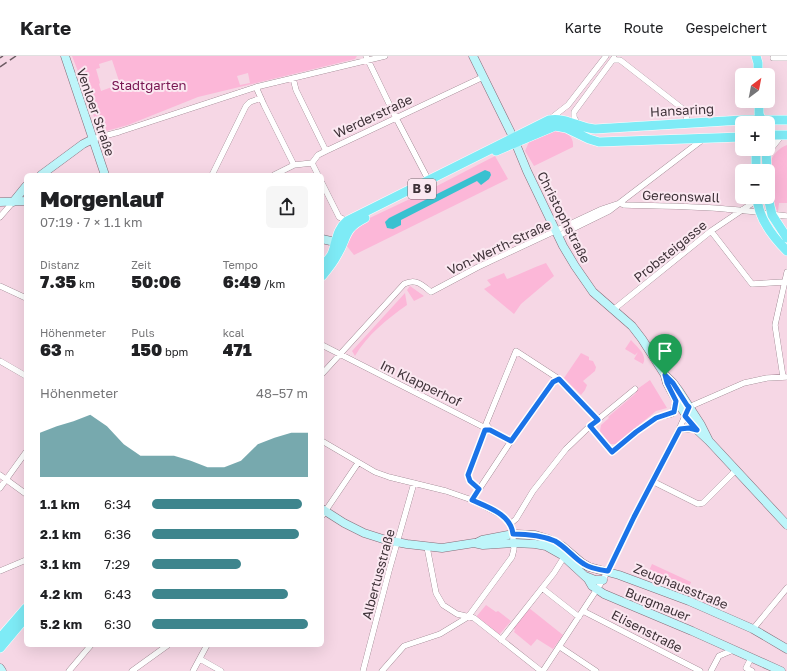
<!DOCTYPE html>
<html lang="de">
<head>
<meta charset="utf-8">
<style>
  body { margin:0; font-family:"Golos Text",sans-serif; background:#f6f6f6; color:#202124; height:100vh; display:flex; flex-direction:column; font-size:15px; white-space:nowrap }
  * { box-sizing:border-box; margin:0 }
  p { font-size:13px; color:#757577 }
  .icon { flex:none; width:22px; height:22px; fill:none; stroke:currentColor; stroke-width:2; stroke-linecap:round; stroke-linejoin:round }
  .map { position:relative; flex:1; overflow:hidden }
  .drawer { position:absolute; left:24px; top:117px; width:300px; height:474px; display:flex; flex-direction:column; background:#fff; border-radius:6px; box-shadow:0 4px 16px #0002 }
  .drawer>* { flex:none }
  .needle { width:26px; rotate:32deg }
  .fabs { position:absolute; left:735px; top:12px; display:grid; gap:8px }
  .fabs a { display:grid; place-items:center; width:40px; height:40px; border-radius:6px; background:#fff; box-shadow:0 4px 16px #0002; font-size:20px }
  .pin { position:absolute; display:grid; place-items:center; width:34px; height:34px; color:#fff; margin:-41px -17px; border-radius:50% 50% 50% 0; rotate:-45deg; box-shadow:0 0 4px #0007 }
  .pin .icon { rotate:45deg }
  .round { display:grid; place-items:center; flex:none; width:42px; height:42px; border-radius:6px; background:#f6f6f6 }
  .headline { display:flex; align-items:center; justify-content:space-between; height:68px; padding:0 16px }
  h1 { font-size:22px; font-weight:800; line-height:30px }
  .stats { display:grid; grid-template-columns:repeat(3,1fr); gap:6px; height:68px; padding:4px 16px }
  .stats div { display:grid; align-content:center }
  .stats b { font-size:17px; font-weight:800 }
  .stats small { font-size:11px; font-weight:400 }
  .stats p { font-size:11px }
  .chart { height:112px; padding:8px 16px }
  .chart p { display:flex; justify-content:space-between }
  .chart svg { width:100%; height:72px; margin-top:4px; fill:#3e858d; opacity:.7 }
  ul { padding:0 16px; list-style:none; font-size:13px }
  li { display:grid; grid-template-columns:64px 48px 1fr; align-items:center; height:30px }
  li i { height:10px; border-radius:5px; background:#3e858d }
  header { display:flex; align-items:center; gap:24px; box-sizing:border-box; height:56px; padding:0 20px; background:#fff; border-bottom:1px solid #e0e0e0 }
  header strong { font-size:19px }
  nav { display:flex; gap:22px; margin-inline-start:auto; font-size:14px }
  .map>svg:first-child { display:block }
  .green { fill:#fcb7d8; fill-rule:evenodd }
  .water { fill:#39c1d0 }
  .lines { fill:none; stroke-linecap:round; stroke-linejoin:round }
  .street-casing { stroke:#866b77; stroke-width:6 }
  .secondary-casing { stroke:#866b77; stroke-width:9 }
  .primary-casing { stroke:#fff; stroke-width:10 }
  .street { stroke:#fff; stroke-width:5.5 }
  .secondary { stroke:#bef5fa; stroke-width:8 }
  .primary { stroke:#7eebf6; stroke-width:9 }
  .rail { stroke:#6c5b63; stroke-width:1.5; stroke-dasharray:8 4; stroke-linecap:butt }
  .route-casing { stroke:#fff; stroke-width:8 }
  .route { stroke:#1a73e8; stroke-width:5 }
  .labels { text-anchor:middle; stroke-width:4; stroke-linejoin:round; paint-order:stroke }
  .shield { fill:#fbe8f1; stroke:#76686f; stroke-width:1 }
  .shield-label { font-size:12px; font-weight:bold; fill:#3d3137 }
  .park-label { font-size:13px; fill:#781551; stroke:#fbe8f1 }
  .street-label { font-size:13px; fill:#3d3137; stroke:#fbe8f1 }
</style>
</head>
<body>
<header>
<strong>Karte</strong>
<nav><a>Karte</a><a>Route</a><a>Gespeichert</a></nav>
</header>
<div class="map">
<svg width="787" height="615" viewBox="0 0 787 615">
  <rect width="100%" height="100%" fill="#f6d7e5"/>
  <path class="green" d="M72,0H357L355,3L198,41L128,69L99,77L87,38ZM112,4L120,28L101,35L99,28L100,27L96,13L100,12L99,8ZM248,17L250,27L240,29L237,20Z
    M557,73C567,77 574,80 573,91L534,110L525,95L529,86Z
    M787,89V147H779L778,156C772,148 767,116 770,107C773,98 779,92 787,89Z
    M495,100L508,123L354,199L346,189L357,168L433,132Z
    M546,207L554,220L521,248L514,258L484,233L491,229L487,224L504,217L507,223C521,218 532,212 546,207Z
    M410,230L424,240L414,245L407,234Z
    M405,237L407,249C387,263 367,279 355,300L352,295Z
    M631,284C637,291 648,299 643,308L634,303L638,296L635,299L625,293Z
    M581,297L589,301V304L593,305L596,311L595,315L583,325L587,329L585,334L581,339L564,322Z
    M650,324L667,352L656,355L616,388H610L600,375L601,369L609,362L608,361L636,337V334Z
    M652,508L691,526L688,534L709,543L707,548L653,525L651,519L648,517Z
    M486,549L496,556L498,555L511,565L499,579L476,561Z
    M529,552L563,579L553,593L537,583L531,590L514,576L515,574L513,572Z"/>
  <path class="water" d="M485,114L490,116L491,119L489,123L481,129L477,125L401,164V169L393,173L387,172L385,166L389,162Z"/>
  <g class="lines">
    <g class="street-casing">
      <path id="street" d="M366,0L396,62L431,129
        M773,2H787
        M613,4H620L683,53L687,59L686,67
        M293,22L296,34L326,95
        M256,31L264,49L294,109
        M550,63L568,49L606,0
        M578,69L574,61V56L614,2
        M93,83L119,76L256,31L385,0
        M767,98L782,79
        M312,107L318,119
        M212,119L246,50L250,46L261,42
        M274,119L294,109L312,107L318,99L326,95L483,21
        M322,127L339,161L347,165
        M620,147L624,149C665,150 707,150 747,155C761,156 773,159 787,160
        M0,161L13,146
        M711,175L752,228L784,226
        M558,180L609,155L702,84
        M0,230L26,242
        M613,254L711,175L751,148L757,142
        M322,289L511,385
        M0,305L26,320
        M322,318L404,228C416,222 422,229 431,236L478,211L602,153L620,147
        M783,321L775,269L787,216
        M590,370L612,396L636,375L656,362L672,358L676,345
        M490,373L486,368L516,295L559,323L598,364
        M680,373L697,374
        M322,385L375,416L389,421L446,435L472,444L503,460L508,465L512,473L514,493L512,501L468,561L440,578L404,590L382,615
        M0,419L26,438
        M652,425L698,448L703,447L736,414
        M0,432L26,396
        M479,433L470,425L468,419L485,374H490
        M472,444L511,385L553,326L559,323
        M322,460L358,407
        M510,468L516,463L533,435L566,393L590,370L635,333
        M427,491L436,537L443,549L457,558L474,562L541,615
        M0,515L26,504
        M542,532L579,561
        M583,555L700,615
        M753,573L787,532
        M501,584L554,517L564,501
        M560,591L596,615
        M751,602L746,612L752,615
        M200,603L221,615
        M69,615L91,589
        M132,615L168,589
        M193,615L207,589
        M363,615L389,515L414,427
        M543,615L603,524L652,425L672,389L689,351L744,327L767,322L787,321
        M711,615L719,600L733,594"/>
    </g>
    <g class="secondary-casing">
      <path id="secondary" d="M65,0L105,119
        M473,0L513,81L527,115L563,190L575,210L593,236L632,270L642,283L665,319L673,327L679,335L701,369L709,385
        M41,119L83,88L93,83
        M0,146L26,145
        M13,146L26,130
        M322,183L335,186L341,185
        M665,320L667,327L678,347L694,371L709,385L787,469
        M322,453L344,467L364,477L386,484L407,488L442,492L474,487L483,489L514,487L535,488L546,490L562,499L588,523L592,530L604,538L692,575L781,615
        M476,487L482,484L513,478L535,479L548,483L562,490L582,507L589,511L619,519L689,545L753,573L787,593
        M585,520L595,524H603
        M0,612L2,615"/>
    </g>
    <g class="primary-casing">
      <path id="primary" d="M756,0L758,7V19
        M759,45V58L763,67
        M768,79H787
        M756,93V115
        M766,93L767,115
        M496,95L555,70L566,72L589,83L599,86L742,81
        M757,141C758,162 773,181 787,195
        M768,141L772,159L787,182
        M322,211C325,207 330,202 332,198C337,186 336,174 347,165L549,64C566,61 579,72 595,73L742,64H787
        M322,220C327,214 333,207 337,199C348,181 343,173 365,162
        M0,582L26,552
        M0,592L26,561"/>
    </g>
    <use href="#street" class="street"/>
    <use href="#secondary" class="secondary"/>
    <use href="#primary" class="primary"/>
    <path class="rail" d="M0,2L3,0
      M0,11L16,0"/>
  </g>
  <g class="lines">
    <g class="route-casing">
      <path id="route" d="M665,319L673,327L687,349L689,351L685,360L697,374L689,372L680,373L634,461L608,515C600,514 591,513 584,508C574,502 567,492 555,485C541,479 528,478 513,478C511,458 487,451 472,444L479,433L470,425L468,419L485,374H490L511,385L553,326L559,323L598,364L590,370L612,396L636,376L656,362L674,356L676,345L667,327Z"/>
    </g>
    <use href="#route" class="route"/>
  </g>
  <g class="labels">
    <rect class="shield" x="408" y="123" width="28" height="20" rx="3"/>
    <g class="shield-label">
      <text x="422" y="137">B 9</text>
    </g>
    <g class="park-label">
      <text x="149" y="34">Stadtgarten</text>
    </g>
    <g class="street-label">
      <text transform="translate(682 54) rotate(-3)" y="5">Hansaring</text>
      <text transform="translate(96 56) rotate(71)" y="5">Venloer Straße</text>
      <text transform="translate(373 60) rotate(-25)" y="5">Werderstraße</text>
      <text transform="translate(681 140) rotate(2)" y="5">Gereonswall</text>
      <text transform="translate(564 161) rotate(63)" y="5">Christophstraße</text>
      <text transform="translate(499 191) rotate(-25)" y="5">Von-Werth-Straße</text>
      <text transform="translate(670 195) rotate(-39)" y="5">Probsteigasse</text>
      <text transform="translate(421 327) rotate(26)" y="5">Im Klapperhof</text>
      <text transform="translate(378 518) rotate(-75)" y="5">Albertusstraße</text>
      <text transform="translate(681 530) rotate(22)" y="5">Zeughausstraße</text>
      <text transform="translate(658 548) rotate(22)" y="5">Burgmauer</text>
      <text transform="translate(647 575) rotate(27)" y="5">Elisenstraße</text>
    </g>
  </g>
</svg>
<div class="fabs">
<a><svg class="needle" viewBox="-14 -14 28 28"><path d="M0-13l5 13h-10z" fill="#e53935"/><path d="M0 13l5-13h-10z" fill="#757577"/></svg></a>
<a>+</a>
<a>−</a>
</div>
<div class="pin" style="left:665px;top:319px;background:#1e9e55"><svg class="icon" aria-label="arrive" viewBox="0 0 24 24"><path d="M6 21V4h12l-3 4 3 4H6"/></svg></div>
<section class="drawer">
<div class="headline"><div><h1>Morgenlauf</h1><p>07:19 · 7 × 1.1 km</p></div><a class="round"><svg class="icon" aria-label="share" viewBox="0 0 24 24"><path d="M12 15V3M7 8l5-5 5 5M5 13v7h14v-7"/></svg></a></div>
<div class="stats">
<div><p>Distanz</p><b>7.35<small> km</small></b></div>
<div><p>Zeit</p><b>50:06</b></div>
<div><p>Tempo</p><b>6:49<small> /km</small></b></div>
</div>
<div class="stats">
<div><p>Höhenmeter</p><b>63<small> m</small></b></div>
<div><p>Puls</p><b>150<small> bpm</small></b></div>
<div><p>kcal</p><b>471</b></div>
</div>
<div class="chart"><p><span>Höhenmeter</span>48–57 m</p>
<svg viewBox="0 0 160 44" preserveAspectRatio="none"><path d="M0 44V17L10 13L20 10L30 6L40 13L50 24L60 31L70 31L80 31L90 34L100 38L110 38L120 34L130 24L140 20L150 17L160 17V44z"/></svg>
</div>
<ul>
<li><b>1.1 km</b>6:34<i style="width:96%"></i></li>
<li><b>2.1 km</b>6:36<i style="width:94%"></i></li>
<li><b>3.1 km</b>7:29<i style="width:57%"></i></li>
<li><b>4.2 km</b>6:43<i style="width:87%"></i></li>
<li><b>5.2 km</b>6:30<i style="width:100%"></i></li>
</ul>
</section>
</div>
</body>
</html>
